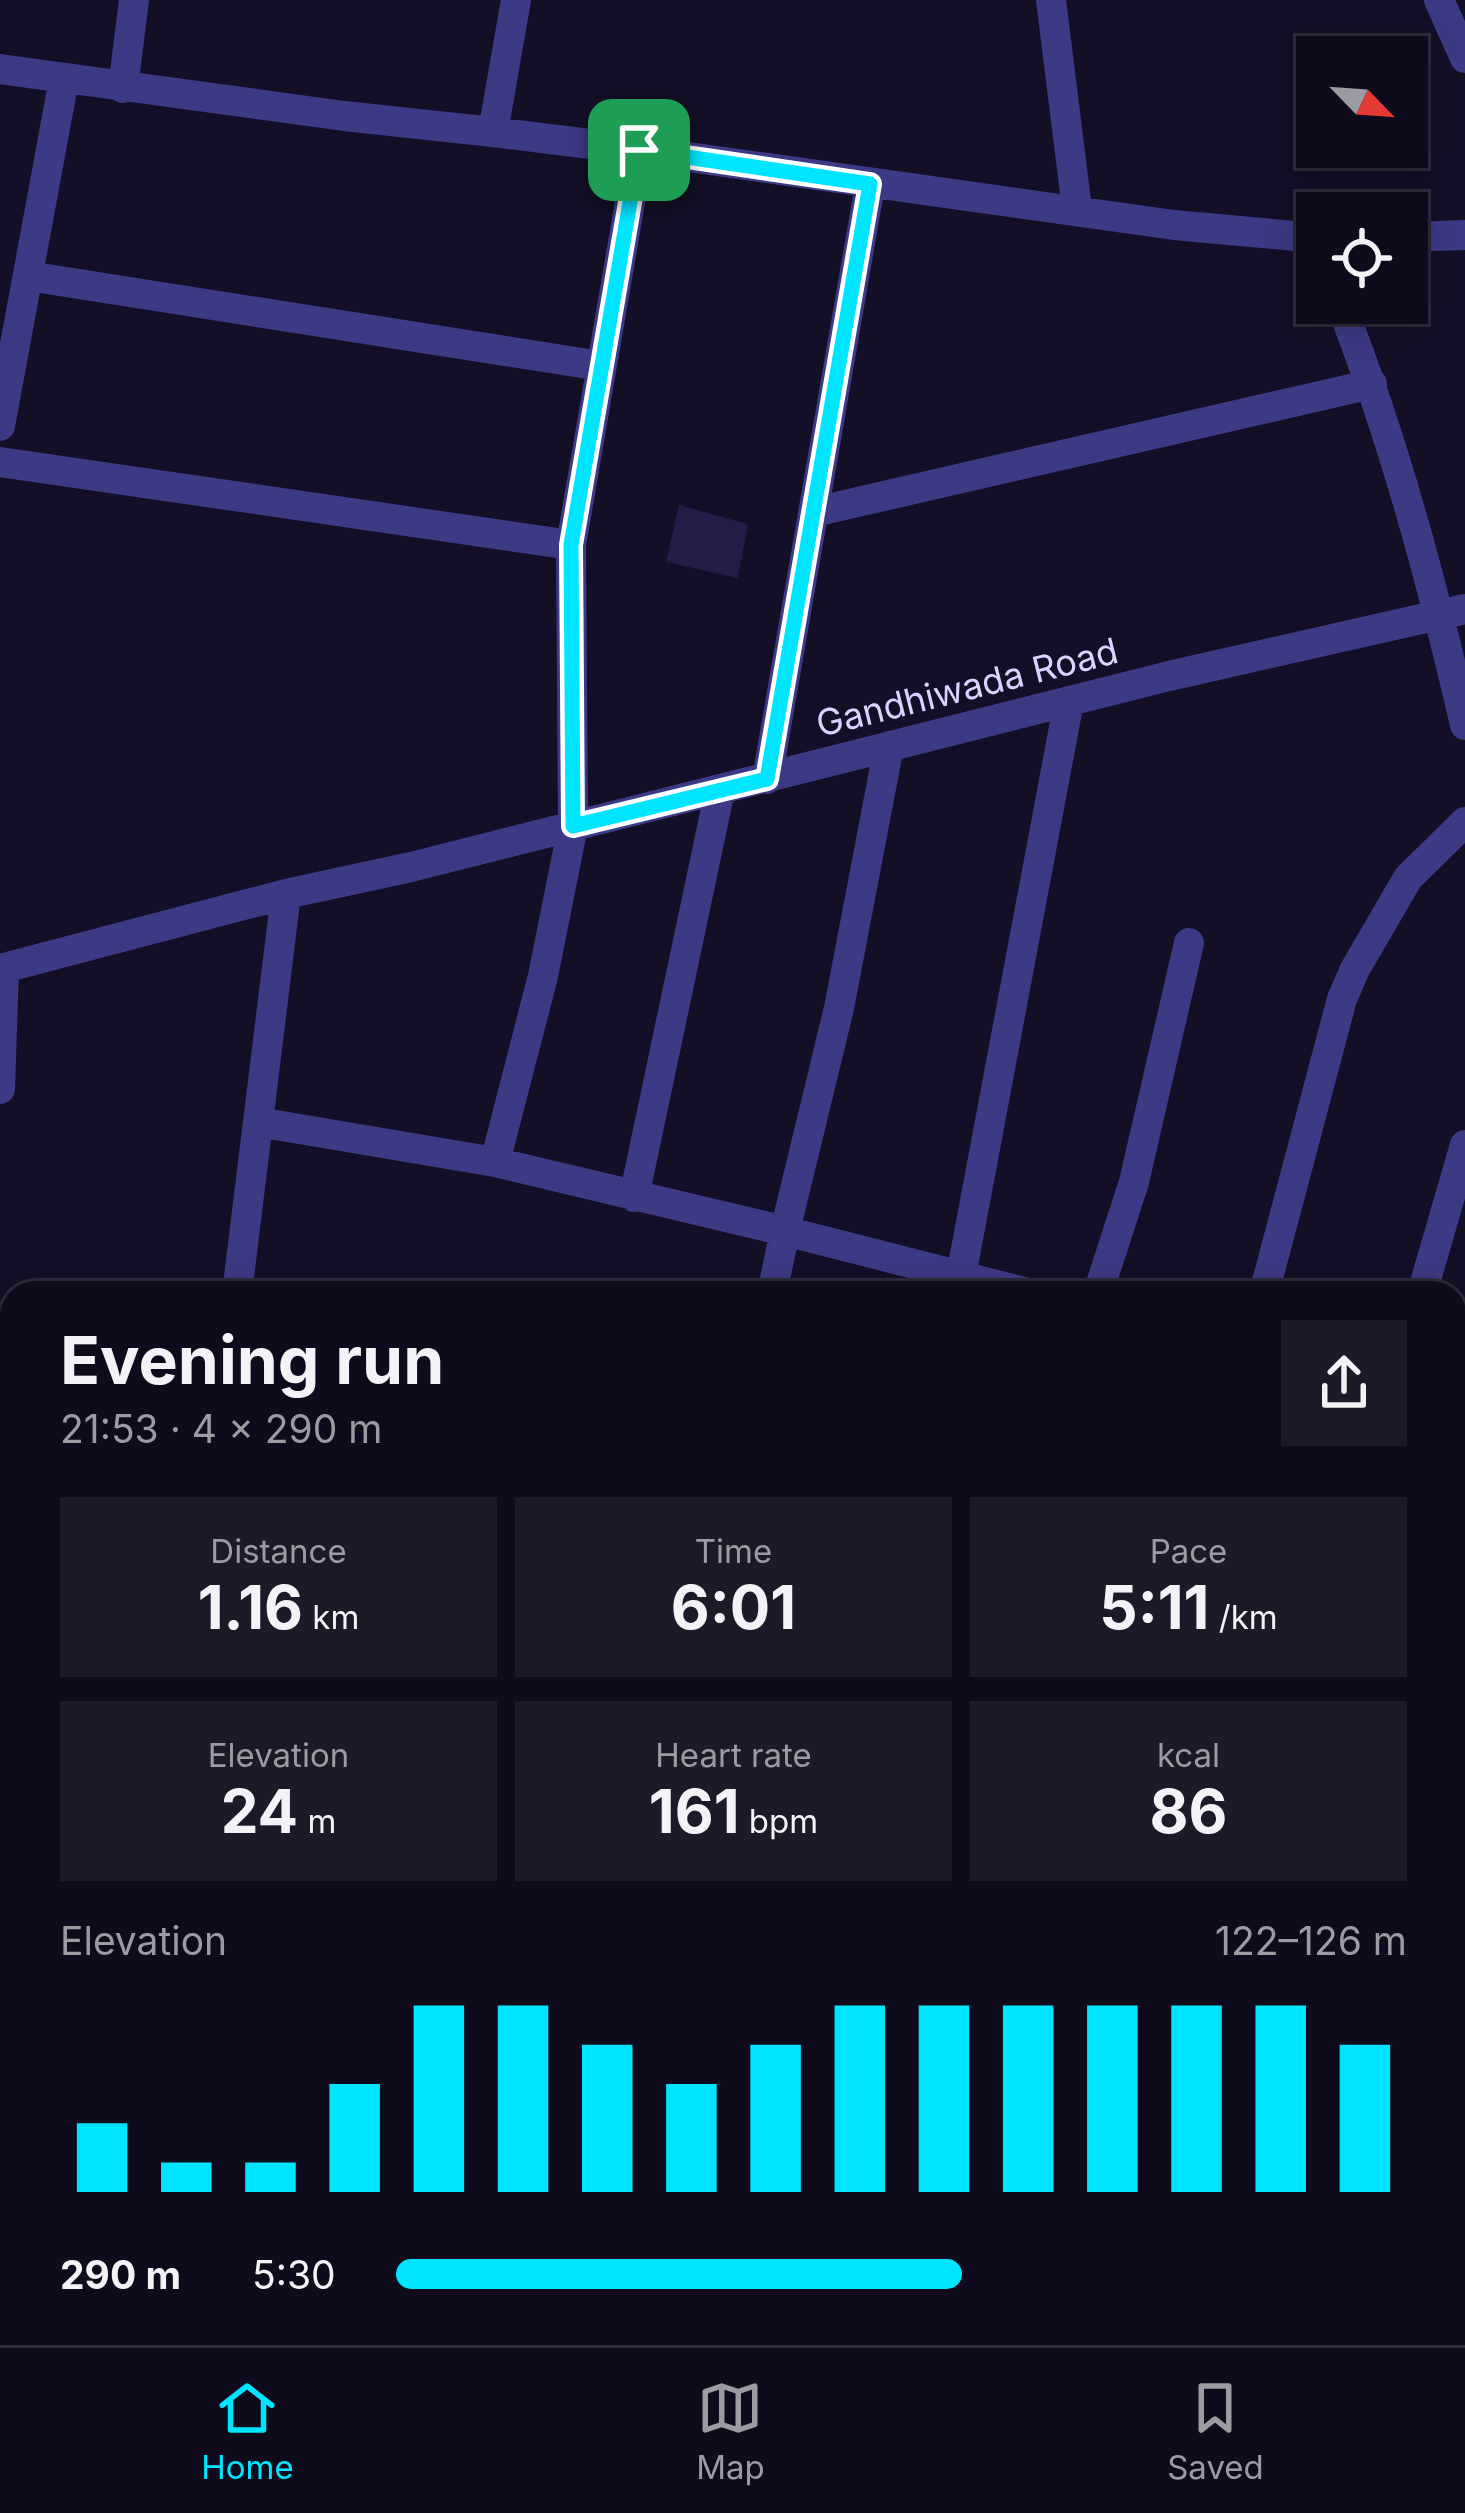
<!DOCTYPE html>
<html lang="en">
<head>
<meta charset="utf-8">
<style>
  body { margin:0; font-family:Inter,sans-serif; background:#1c1929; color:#f1f3f6; height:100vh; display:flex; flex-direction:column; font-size:45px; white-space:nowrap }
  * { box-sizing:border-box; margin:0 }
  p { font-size:39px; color:#9b9ba3 }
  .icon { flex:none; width:66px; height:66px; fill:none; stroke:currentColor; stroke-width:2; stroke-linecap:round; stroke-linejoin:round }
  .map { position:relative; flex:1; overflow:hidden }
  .sheet { position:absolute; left:0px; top:1281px; width:1467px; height:1065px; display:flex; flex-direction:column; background:#0e0b1c; border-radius:36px 36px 0 0; box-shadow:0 6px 30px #0003,0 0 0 3px #2e2b3b }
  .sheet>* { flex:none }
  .needle { width:78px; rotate:115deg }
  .fabs { position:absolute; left:1296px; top:36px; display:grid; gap:24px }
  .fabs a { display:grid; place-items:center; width:132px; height:132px; border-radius:0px; background:#0e0b1c; box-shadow:0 6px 30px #0003,0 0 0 3px #2e2b3b; font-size:60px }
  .pin { position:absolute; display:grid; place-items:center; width:102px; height:102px; color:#fff; margin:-51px; border-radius:24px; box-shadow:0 6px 18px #0006 }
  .round { display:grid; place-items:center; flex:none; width:126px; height:126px; border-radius:0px; background:#1c1929 }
  .summary { display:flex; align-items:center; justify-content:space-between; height:204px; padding:0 60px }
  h1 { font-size:66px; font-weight:700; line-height:90px }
  .stats { display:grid; grid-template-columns:repeat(3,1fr); gap:18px; height:204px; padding:12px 60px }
  .stats div { display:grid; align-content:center; border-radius:0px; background:#1c1929; text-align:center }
  .stats b { font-size:60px; font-weight:700 }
  .stats small { font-size:33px; font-weight:400 }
  .stats p { font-size:33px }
  .chart { height:336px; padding:24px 60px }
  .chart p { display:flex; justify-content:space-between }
  .chart svg { width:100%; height:216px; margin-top:12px; stroke:#00e5ff; stroke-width:6 }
  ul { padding:0 60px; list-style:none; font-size:39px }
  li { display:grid; grid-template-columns:192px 144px 1fr; align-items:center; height:90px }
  li i { height:30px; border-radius:15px; background:#00e5ff }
  .menu { display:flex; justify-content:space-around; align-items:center; height:168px; border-top:3px solid #2e2b3b; background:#0e0b1c; font-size:33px; color:#9b9ba3 }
  .menu a { display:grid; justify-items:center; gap:6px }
  .menu .selected { color:#00e5ff }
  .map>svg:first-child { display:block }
  .building { fill:#241b47 }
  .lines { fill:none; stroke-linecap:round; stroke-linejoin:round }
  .minor { stroke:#3d3a85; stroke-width:30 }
  .route-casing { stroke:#fff; stroke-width:24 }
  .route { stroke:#00e5ff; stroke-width:15 }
  .labels { text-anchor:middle; stroke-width:9; stroke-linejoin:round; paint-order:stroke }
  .street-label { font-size:36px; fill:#d9d4ff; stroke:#130f26 }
</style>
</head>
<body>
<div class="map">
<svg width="1465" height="2345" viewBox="0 0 1465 2345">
  <rect width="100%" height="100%" fill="#130f26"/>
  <path class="building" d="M679,505L748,524L738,578L666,562Z"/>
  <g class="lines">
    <path class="minor" d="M1051,0L1077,209
      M1439,0L1465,58
      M0,69L344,116L493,132
      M123,88L134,0
      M639,150L1174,225L1317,238
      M1407,237L1465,235
      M28,276L601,366
      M1340,303C1394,439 1432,582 1465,725
      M0,426L64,79
      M0,462L571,545
      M814,512L1372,384
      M767,779L870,185
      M0,969L286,894L411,867L1169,676L1465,609
      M0,1089L4,968
      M258,1122L495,1162L785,1231L1028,1293
      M495,1162L543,976L573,826L571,545L639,150L493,132L516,0
      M634,1197L720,790
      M961,1276L1069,701
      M237,1293L286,894
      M772,1293L785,1231L839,1008L889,746
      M1098,1293L1134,1182L1189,943
      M1264,1293L1342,999L1355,969L1408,878L1465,822
      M1422,1293L1465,1145
      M1455,1384L1465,1386
      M1455,1770L1465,1727
      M1455,1878L1465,1881
      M0,1964L12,1968
      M1455,2007L1465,2009
      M1455,2141L1465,2143
      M0,2178L12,2181
      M336,2334L381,2345
      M61,2345L63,2334
      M286,2345L288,2334
      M539,2345L541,2334
      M733,2345L738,2334
      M1131,2345L1132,2334
      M1366,2345L1367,2334"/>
  </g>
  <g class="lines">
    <g class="route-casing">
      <path id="route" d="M639,150L870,184L767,779L573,826L571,545Z"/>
    </g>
    <use href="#route" class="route"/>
  </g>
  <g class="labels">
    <g class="street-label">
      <text transform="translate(967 687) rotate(-14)" y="13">Gandhiwada Road</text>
    </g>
  </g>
</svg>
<div class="fabs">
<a><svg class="needle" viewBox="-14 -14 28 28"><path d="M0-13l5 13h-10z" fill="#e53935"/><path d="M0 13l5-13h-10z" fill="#9b9ba3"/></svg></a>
<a><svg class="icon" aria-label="locate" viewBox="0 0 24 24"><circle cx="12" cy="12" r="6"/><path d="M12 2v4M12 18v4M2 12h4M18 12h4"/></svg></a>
</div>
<div class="pin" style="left:639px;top:150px;background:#1e9e55"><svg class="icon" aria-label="arrive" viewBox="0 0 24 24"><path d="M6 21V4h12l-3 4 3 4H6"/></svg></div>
<section class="sheet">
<div class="summary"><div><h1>Evening run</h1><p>21:53 · 4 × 290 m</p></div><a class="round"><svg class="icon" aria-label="share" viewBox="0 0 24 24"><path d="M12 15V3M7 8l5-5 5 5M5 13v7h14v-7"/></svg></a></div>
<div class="stats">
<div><p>Distance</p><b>1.16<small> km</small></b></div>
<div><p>Time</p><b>6:01</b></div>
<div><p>Pace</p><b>5:11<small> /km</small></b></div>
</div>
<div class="stats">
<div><p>Elevation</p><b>24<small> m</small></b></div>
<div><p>Heart rate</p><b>161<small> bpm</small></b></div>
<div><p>kcal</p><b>86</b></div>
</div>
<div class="chart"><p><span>Elevation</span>122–126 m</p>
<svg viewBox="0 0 160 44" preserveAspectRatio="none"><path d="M5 44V30M15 44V38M25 44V38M35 44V22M45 44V6M55 44V6M65 44V14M75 44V22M85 44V14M95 44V6M105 44V6M115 44V6M125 44V6M135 44V6M145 44V6M155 44V14"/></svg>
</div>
<ul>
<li><b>290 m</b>5:30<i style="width:56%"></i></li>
</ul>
</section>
</div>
<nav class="menu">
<a class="selected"><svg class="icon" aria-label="home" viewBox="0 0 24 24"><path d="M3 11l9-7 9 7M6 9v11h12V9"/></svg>Home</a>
<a><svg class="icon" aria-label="map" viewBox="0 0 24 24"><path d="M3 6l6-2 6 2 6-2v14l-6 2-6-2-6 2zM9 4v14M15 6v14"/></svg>Map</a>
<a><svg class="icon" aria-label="saved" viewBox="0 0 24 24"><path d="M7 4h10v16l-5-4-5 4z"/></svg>Saved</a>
</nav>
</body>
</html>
